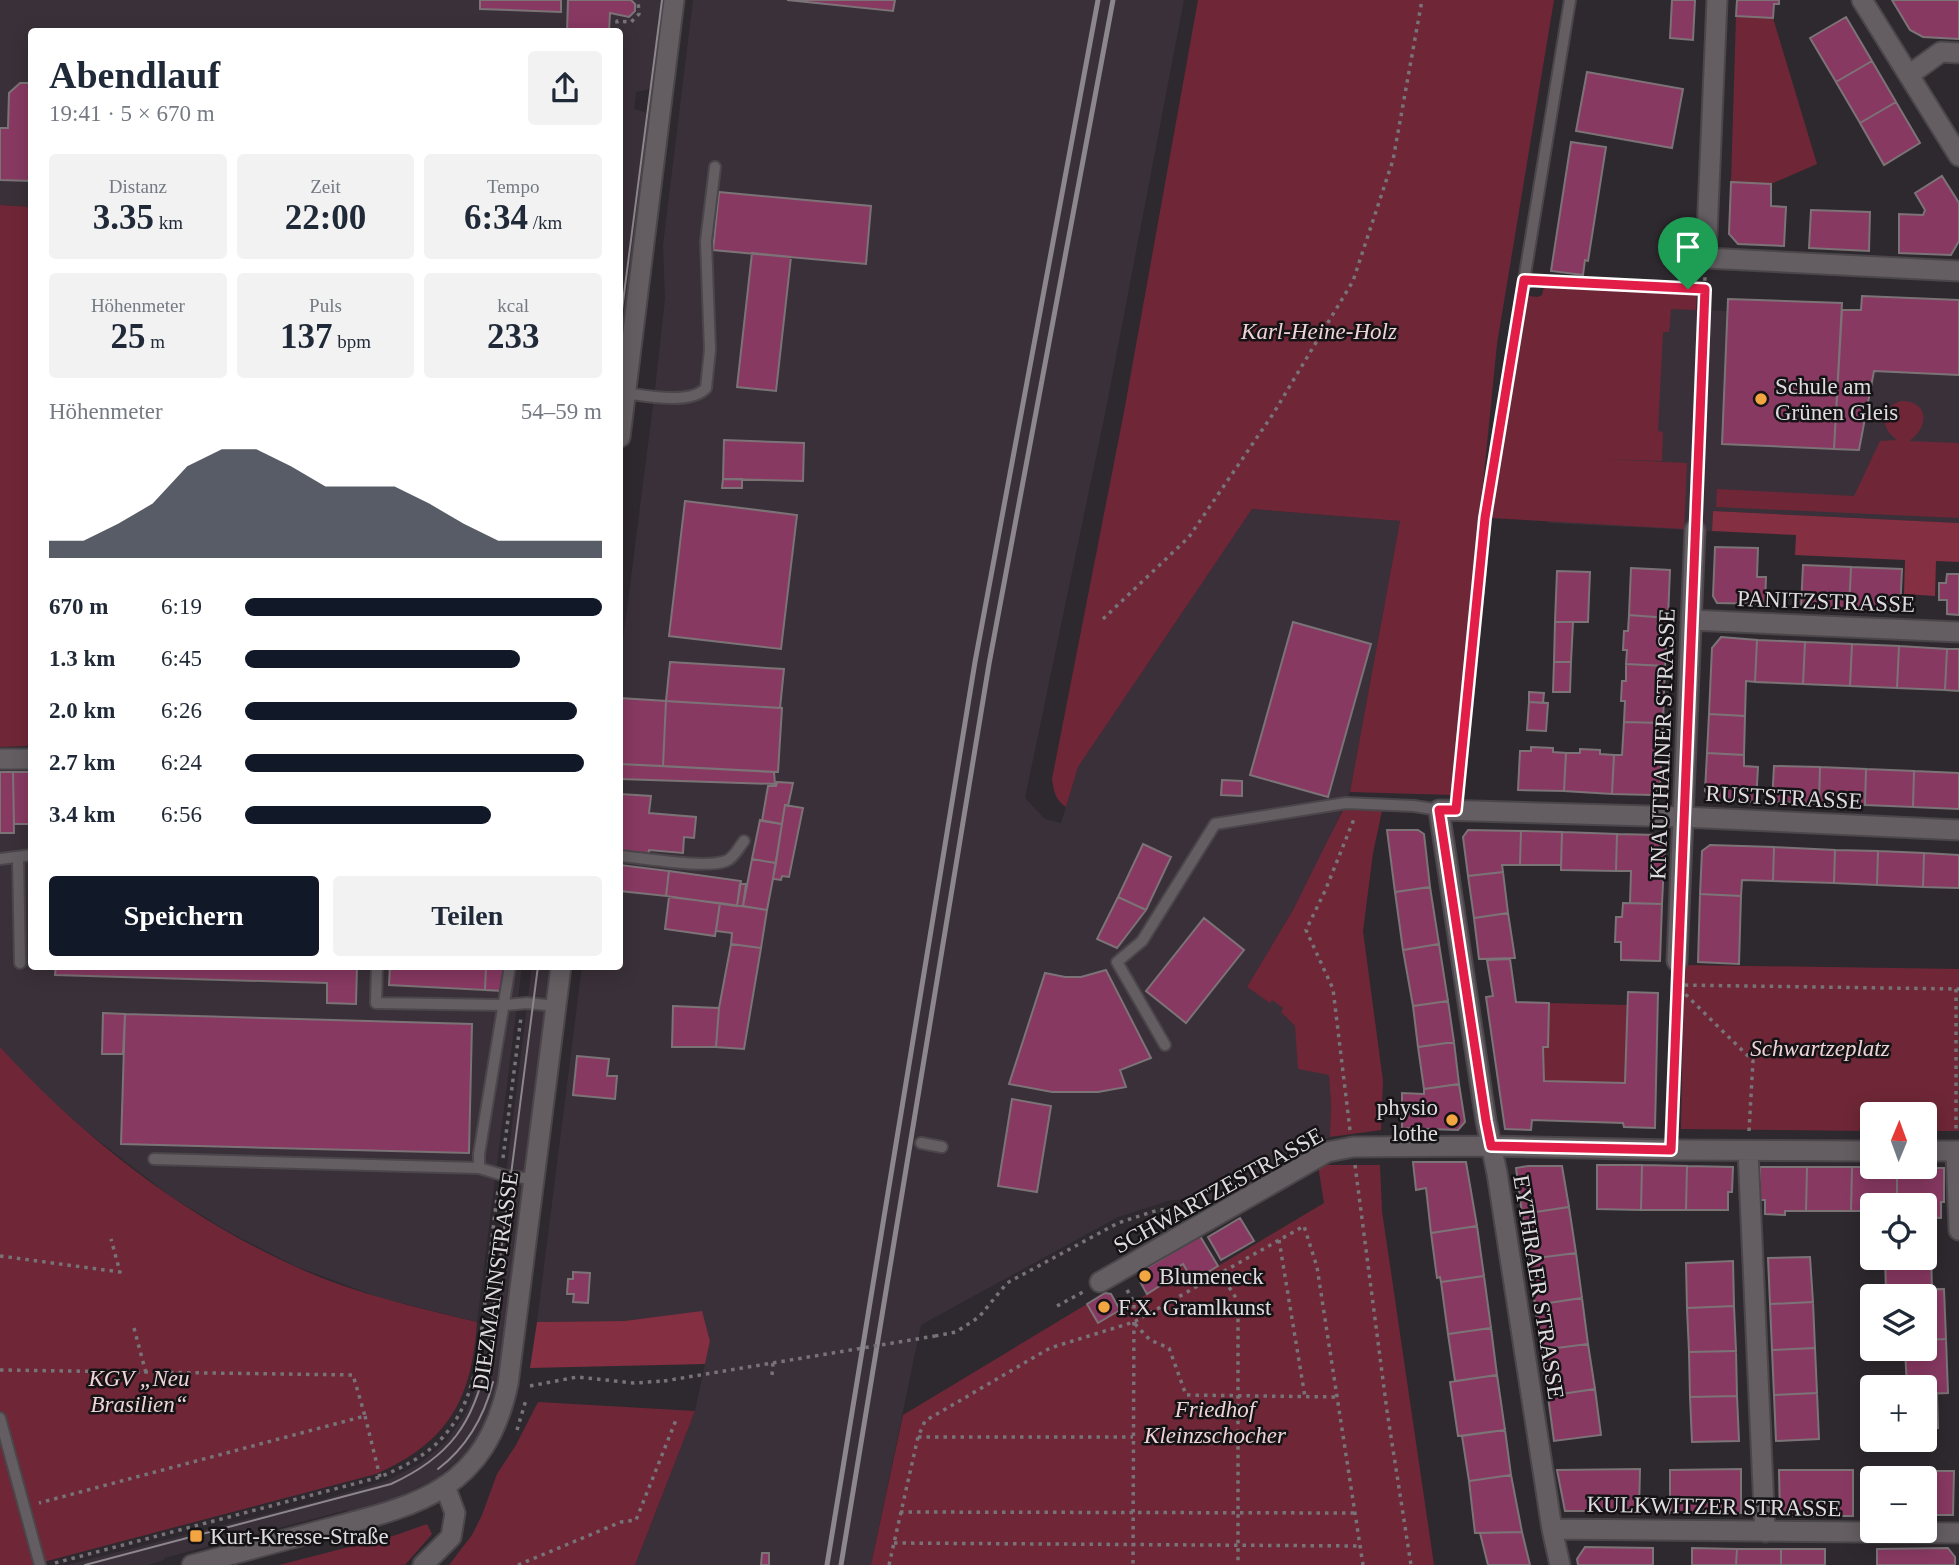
<!DOCTYPE html>
<html lang="de">
<head>
<meta charset="utf-8">
<style>
  body { margin:0; font-family:Georgia,serif; background:#f2f2f3; color:#1f2937; height:100vh; display:flex; flex-direction:column; font-size:26px; white-space:nowrap }
  * { box-sizing:border-box; margin:0 }
  p { font-size:23px; color:#747a83 }
  .icon { flex:none; width:38px; height:38px; fill:none; stroke:currentColor; stroke-width:2; stroke-linecap:round; stroke-linejoin:round }
  .map { position:relative; flex:1; overflow:hidden }
  .details { position:absolute; left:28px; top:28px; width:595px; height:942px; display:flex; flex-direction:column; background:#fff; border-radius:7px; box-shadow:0 4px 18px #0003 }
  .details>* { flex:none }
  .needle { width:46px; rotate:1deg }
  .tools { position:absolute; left:1860px; top:1102px; display:grid; gap:14px }
  .tools a { display:grid; place-items:center; width:77px; height:77px; border-radius:7px; background:#fff; box-shadow:0 4px 18px #0003; font-size:35px }
  .pin { position:absolute; display:grid; place-items:center; width:60px; height:60px; color:#fff; margin:-72px -30px; border-radius:50% 50% 50% 0; rotate:-45deg; box-shadow:0 0 7px #0007 }
  .pin .icon { rotate:45deg }
  .round { display:grid; place-items:center; flex:none; width:74px; height:74px; border-radius:7px; background:#f2f2f3 }
  .head { display:flex; align-items:center; justify-content:space-between; height:119px; padding:0 21px }
  h1 { font-size:38px; font-weight:700; line-height:52px }
  .stats { display:grid; grid-template-columns:repeat(3,1fr); gap:10px; height:119px; padding:7px 21px }
  .stats div { display:grid; align-content:center; border-radius:7px; background:#f2f2f3; text-align:center }
  .stats b { font-size:35px; font-weight:700 }
  .stats small { font-size:19px; font-weight:400 }
  .stats p { font-size:19px }
  .chart { height:196px; padding:14px 21px }
  .chart p { display:flex; justify-content:space-between }
  .chart svg { width:100%; height:126px; margin-top:7px; fill:#111827; opacity:.7 }
  .primary-button { display:flex; gap:14px; margin-top:auto; padding:14px 21px }
  .primary-button a { flex:1; height:80px; border-radius:7px; background:#111827; color:#fff; font-size:28px; font-weight:700; line-height:80px; text-align:center }
  .primary-button a+a { background:#f2f2f3; color:#1f2937 }
  ul { padding:0 21px; list-style:none; font-size:23px }
  li { display:grid; grid-template-columns:112px 84px 1fr; align-items:center; height:52px }
  li i { height:18px; border-radius:9px; background:#111827 }
  .map>svg:first-child { display:block }
  .built { fill:#3a3039 }
  .green { fill:#6f2737 }
  .forest { fill:#842f42 }
  .building { fill:#883962; stroke:#7c7377; stroke-width:2 }
  .lines { fill:none; stroke-linecap:round; stroke-linejoin:round }
  .service-casing { stroke:#4a464a; stroke-width:14 }
  .minor-casing { stroke:#4a464a; stroke-width:23 }
  .tertiary-casing { stroke:#4a464a; stroke-width:23 }
  .path { stroke:#787378; stroke-width:3.5; stroke-dasharray:3.5 5; stroke-linecap:butt }
  .service { stroke:#645e63; stroke-width:10 }
  .minor { stroke:#645e63; stroke-width:19 }
  .tertiary { stroke:#645e63; stroke-width:19 }
  .tram { stroke:#8c878c; stroke-width:2 }
  .rail { stroke:#8c878c; stroke-width:5 }
  .path-bridge { stroke:#787378; stroke-width:3.5; stroke-dasharray:3.5 5; stroke-linecap:butt }
  .route-casing { stroke:#fff; stroke-width:14 }
  .route { stroke:#e11d48; stroke-width:9 }
  .poi-dot { fill:#f2a541; stroke:#151315; stroke-width:2.5 }
  .labels { text-anchor:middle; stroke-width:5; stroke-linejoin:round; paint-order:stroke }
  .park-label { font-size:23px; font-style:italic; fill:#eed4d7; stroke:#151315 }
  .poi-label { font-size:23px; fill:#dfdbdf; stroke:#151315; text-anchor:start }
  .street-label { font-size:23px; fill:#dfdbdf; stroke:#151315 }
</style>
</head>
<body>
<div class="map">
<svg width="1959" height="1565" viewBox="0 0 1959 1565">
  <rect width="100%" height="100%" fill="#2e292e"/>
  <path class="built" d="M0,0H666L656,82L647,90L636,92L634,109L645,112L650,123L620,370V32H32L31,207L0,205Z
    M693,0H1184L1106,409L1025,798L1045,819L1061,823L1078,767L1252,509L1400,521L1350,792L1327,844L1293,910L1247,987L1269,1002L1272,999L1283,1008L1281,1012L1295,1026L1299,1069L1329,1074L1331,1104L1330,1137L1214,1199L1172,1200L1118,1217L921,1325L871,1565H635L695,1411L710,1341L702,1312L624,1321L537,1322L582,966H620V663L654,398L665,299L663,245Z
    M1862,296L1959,300V523L1713,511L1712,531L1548,523L1557,487L1568,303L1727,311L1728,299L1842,303V310H1860Z
    M0,772H31L32,966H522L477,1322L378,1297L295,1266L231,1233L170,1196L85,1130L36,1087L0,1047Z
    M532,966H552L501,1369L493,1403L476,1438L463,1455L434,1480L385,1503L348,1513L347,1510L164,1558V1560L148,1565H67L321,1500L388,1480L419,1464L446,1442L464,1416L472,1400L483,1357Z"/>
  <path class="green" d="M1198,0H1554L1497,344L1452,795L1350,792L1400,521L1252,509L1078,767L1066,807C1055,800 1054,791 1052,779L1124,412Z
    M1736,16L1773,18L1817,164L1771,184L1731,182Z
    M0,205L31,207V746L0,747Z
    M1544,287L1697,293L1696,310L1671,309L1669,332H1663L1658,431L1663,432L1662,461L1603,459L1687,463L1684,529L1491,518L1528,296L1538,297L1542,295Z
    M1901,401C1930,401 1929,428 1909,441L1959,443V518L1716,507L1717,489L1854,496L1880,441L1897,440C1881,429 1878,408 1901,401Z
    M1344,808L1382,811L1373,853L1363,931L1383,1081L1381,1130L1330,1137L1331,1104L1329,1075L1298,1069L1295,1026L1281,1012L1283,1008L1272,1000L1270,1003L1247,987L1293,910Z
    M1684,965L1959,969V1131H1925V1115H1872V1131L1681,1129Z
    M1549,1003L1628,1005L1625,1083L1544,1081L1543,1047L1548,1046Z
    M0,1047C82,1137 183,1216 294,1266C352,1293 415,1307 477,1322C472,1397 450,1442 376,1474L32,1565H0Z
    M1318,1165H1380L1382,1211L1434,1565H871L903,1415L1087,1304L1098,1323L1169,1281L1166,1275L1183,1264L1193,1281L1324,1203Z
    M538,1402L695,1411L635,1565H449L472,1535L482,1515L497,1474L516,1445Z
    M427,1524L432,1534L405,1565H279L396,1535Z"/>
  <path class="forest" d="M1713,511L1959,523V562L1936,561L1935,596L1904,594L1905,560L1795,555L1796,535L1712,531Z
    M702,1311L710,1341L705,1364L530,1368L537,1322L624,1321Z"/>
  <path class="building" d="M480,0H561V12L480,9Z
    M568,0H631L635,4V11L629,17L610,13L609,32H567Z
    M787,0H895L893,11Z
    M1672,0H1695L1693,40L1670,38Z
    M1737,0H1779V4H1774L1773,18L1736,16Z
    M1892,0H1959V39L1923,37L1910,30Z
    M1846,17L1872,61L1836,82L1810,38Z
    M1872,61L1896,102L1860,123L1836,82Z
    M1587,72L1683,89L1672,148L1576,131Z
    M20,83H32V181L0,180V128H8L9,93Z
    M1896,102L1920,143L1884,165L1860,123Z
    M1571,142L1606,147L1588,261L1585,260L1583,275L1551,271Z
    M1942,176L1959,203V241L1951,255L1899,253V214L1923,215L1925,210L1915,193Z
    M1731,182L1771,184V206L1786,207L1784,246L1738,244L1729,234Z
    M719,192L871,206L866,264L713,250Z
    M1811,210L1870,212L1869,251L1809,248Z
    M752,253L791,257L776,391L737,387Z
    M1862,296L1959,300V375L1874,371L1859,450L1834,449L1842,310H1861Z
    M1728,299L1842,303L1834,449L1722,444Z
    M724,440L804,443L803,481L723,479Z
    M723,479H742V488H722Z
    M685,501L797,515L781,649L669,636Z
    M1715,547L1758,548L1757,577H1766L1765,604L1717,603L1713,596Z
    M1803,565L1851,567L1849,609L1801,607Z
    M1851,567L1902,569L1900,611L1849,609Z
    M1631,568L1670,570L1668,618L1629,615Z
    M1557,571L1590,572L1588,622H1555Z
    M1947,574H1959V615L1947,614V600H1939V583H1946Z
    M1629,615L1668,618L1665,666L1626,664L1627,650H1623L1624,631H1628Z
    M1293,622L1371,644L1328,797L1250,775Z
    M1555,622H1573L1571,662H1554Z
    M1721,637L1757,640L1755,682L1746,681L1745,716L1709,714L1712,648Z
    M1757,640L1805,642L1803,684L1755,682Z
    M1805,642L1852,644L1850,686L1803,684Z
    M1852,644L1899,646L1897,688L1850,686Z
    M1899,646L1947,649L1945,690L1897,688Z
    M1947,649H1959V691L1945,690Z
    M670,662L784,669L780,708L666,701Z
    M1554,662H1571L1570,692H1553Z
    M1626,664L1665,666L1663,723L1624,722L1625,701H1621L1622,681H1626Z
    M1529,692L1544,693L1543,703L1529,702Z
    M620,698L666,701L663,766L620,764Z
    M666,701L782,708L778,772L663,766Z
    M1529,702L1548,703L1546,731L1527,730Z
    M1709,714L1745,716L1744,755L1707,753Z
    M1624,722L1663,723L1660,786L1652,795L1612,794L1614,755H1622Z
    M1531,747L1553,748V752L1566,753L1564,791L1518,790L1520,751H1531Z
    M1580,749L1600,750V754L1614,755L1612,794L1564,791L1566,753H1580Z
    M1707,753L1744,755V766L1758,767L1756,802L1715,800L1705,791Z
    M620,764L774,772L775,784L620,779Z
    M1774,766L1820,767L1819,804L1772,802Z
    M1820,767L1866,769L1865,805L1819,804Z
    M1866,769L1914,771L1913,807L1865,805Z
    M1914,771L1959,773V809L1913,807Z
    M0,772H13L14,833H0Z
    M13,772H32V824H14Z
    M1222,780L1242,781V796L1221,795Z
    M777,782L793,783L788,806L785,805L782,824L762,821L768,786H776Z
    M620,794L651,796L649,813L696,817L694,838L684,837L683,853L649,850L648,857L620,855Z
    M785,805L803,808L789,877L782,876L781,880L773,879Z
    M760,820L782,824L776,863L752,859Z
    M1387,830H1418L1424,834L1430,887L1395,892Z
    M1468,830L1521,831L1520,865H1502L1503,872L1468,876L1463,837Z
    M1521,831L1562,832L1561,865H1520Z
    M1562,832L1617,834L1616,871L1561,870Z
    M1617,834L1658,835L1665,843L1662,904L1630,903L1631,871H1616Z
    M1143,844L1171,857L1146,910L1118,897Z
    M1710,845L1774,847L1773,881L1742,880L1741,896L1700,894L1702,851Z
    M1774,847L1835,850L1834,883L1773,881Z
    M1835,850L1878,851L1877,885L1834,883Z
    M1878,851L1924,853L1923,887L1877,885Z
    M1924,853L1959,855V888L1923,887Z
    M752,859L776,863L767,910L743,906Z
    M620,865L669,871L666,896L620,891Z
    M669,871L741,881L737,906L666,896Z
    M1503,872L1508,913L1474,918L1468,876Z
    M740,884H746L743,906H737Z
    M1430,887L1439,944L1403,950L1395,892Z
    M1700,894L1741,896L1739,964L1698,962Z
    M669,897L720,903L715,936L665,929Z
    M1118,897L1146,910L1117,948L1097,939Z
    M720,903L767,910L761,948L731,944L732,933L716,931Z
    M1623,903L1662,904L1660,961L1621,960V942H1615L1616,917H1622Z
    M1508,913L1515,958L1479,959L1474,918Z
    M1204,918L1244,950L1186,1023L1146,991Z
    M731,944L761,948L744,1049L716,1047L719,1008Z
    M1439,944L1448,1001L1413,1006L1403,950Z
    M1510,959L1516,1002L1549,1003L1548,1047H1543L1544,1081L1625,1083L1628,992L1658,993L1655,1128L1624,1127L1623,1123L1532,1120L1531,1130L1505,1129L1486,997L1493,996L1487,960Z
    M56,966H357L356,1004L327,1003V983L55,975Z
    M390,966H486L485,990L389,985Z
    M486,966H505L503,991L485,990Z
    M1106,970L1151,1058L1120,1070L1126,1087L1098,1092H1052L1009,1084L1045,973L1065,977H1081Z
    M1448,1001L1454,1042L1418,1047L1413,1006Z
    M673,1006L719,1008L716,1047H672Z
    M103,1013L125,1014L123,1054H102Z
    M125,1014L472,1024L469,1153L121,1144Z
    M1454,1042L1459,1084L1424,1089L1418,1047Z
    M577,1056L609,1059L607,1076H617L615,1099L573,1095Z
    M1459,1084L1465,1122L1458,1130L1402,1128V1093L1424,1094V1089Z
    M1012,1099L1051,1106L1037,1192L998,1186Z
    M1413,1162H1466L1477,1226L1431,1233L1426,1188L1416,1190Z
    M1597,1165H1642L1641,1210L1597,1209Z
    M1642,1165L1687,1166L1686,1210H1641Z
    M1528,1166H1562L1569,1207L1522,1214L1516,1168Z
    M1687,1166L1733,1167L1732,1192H1728V1210H1686Z
    M1760,1167H1807L1806,1211H1785V1215L1765,1214V1200H1760Z
    M1807,1167H1852L1851,1211H1806Z
    M1852,1167H1897V1206H1872V1211H1851Z
    M1897,1167L1944,1168V1202H1941V1218L1925,1217V1206H1897Z
    M1569,1207L1576,1253L1529,1259L1522,1214Z
    M1240,1218L1254,1241L1221,1260L1208,1237Z
    M1477,1226L1484,1276L1441,1282L1440,1277L1437,1278L1431,1233Z
    M1200,1236L1218,1266L1193,1281L1183,1264L1166,1275L1169,1280L1147,1294L1138,1278L1140,1272Z
    M1925,1252H1931L1932,1289L1886,1291L1885,1258H1925Z
    M1576,1253L1582,1298L1535,1305L1529,1259Z
    M1810,1257L1813,1302L1770,1304L1768,1258Z
    M1733,1261L1734,1306L1687,1308L1686,1263Z
    M573,1272L590,1273L588,1303L573,1302L574,1294H567L568,1279H573Z
    M1484,1276L1491,1328L1448,1334L1441,1282Z
    M1944,1289L1946,1339L1925,1340V1297H1904L1903,1290Z
    M1105,1293L1111,1294L1120,1310L1098,1323L1087,1304Z
    M1582,1298L1588,1344L1541,1350L1535,1305Z
    M1813,1302L1815,1348L1772,1350L1770,1304Z
    M1734,1306L1736,1351L1689,1352L1687,1308Z
    M1491,1328L1497,1375L1455,1381L1448,1334Z
    M1946,1339L1948,1393L1925,1394V1388H1907L1905,1349H1925V1340Z
    M1588,1344L1595,1389L1548,1396L1541,1350Z
    M1815,1348L1817,1393L1774,1395L1772,1350Z
    M1736,1351L1737,1396L1690,1397L1689,1352Z
    M1497,1375L1505,1430L1458,1436L1450,1382Z
    M1595,1389L1601,1435L1554,1441L1548,1396Z
    M1817,1393L1819,1439L1776,1441L1774,1395Z
    M1937,1393L1938,1428L1929,1429L1930,1437L1925,1438V1394Z
    M1737,1396L1739,1441L1692,1442L1690,1397Z
    M1505,1430L1511,1475L1469,1481L1462,1436Z
    M1640,1469L1639,1511H1565L1557,1470Z
    M1741,1469V1513H1670V1470Z
    M1779,1470H1853V1516H1780Z
    M1886,1471H1954L1953,1515H1925V1479H1886Z
    M1511,1475L1522,1532L1475,1533L1469,1481Z
    M1522,1532L1530,1565H1488L1480,1533Z
    M1585,1547L1653,1548V1565H1578L1577,1559Z
    M1692,1548L1737,1549L1736,1565H1692Z
    M1948,1548L1955,1557V1565H1877V1549Z
    M1737,1549H1781V1565H1736Z
    M1781,1549H1825V1565H1781Z
    M762,1553H769V1565H761Z"/>
  <g class="lines">
    <g class="service-casing">
      <path id="service" d="M625,393C646,396 691,405 706,388L710,350L706,241L715,167
        M1456,810L1485,518L1570,0
        M620,856C644,858 705,869 726,861C734,858 739,847 744,841
        M18,857L20,963
        M0,859L32,855
        M377,966L376,1003L504,1005L527,1003L556,1006
        M510,966L479,1154V1168L506,1176L534,1179
        M1165,1045L1117,962L1142,941L1215,824L1346,803L1414,806L1439,810
        M921,1143L942,1147
        M154,1159L479,1168
        M0,1418L40,1565"/>
    </g>
    <g class="minor-casing">
      <path id="minor" d="M1717,0L1706,258L1959,271
        M1862,0L1959,156
        M1909,75L1941,52L1959,53
        M1691,620L1959,632
        M0,759H32
        M1677,961L1695,530
        M1748,1151L1765,1532
        M1925,1151H1959
        M1956,1151L1959,1230
        M1100,1282L1327,1152L1353,1147L1491,1146L1671,1150L1872,1151
        M1552,1529L1959,1533
        M423,1565L451,1537L455,1513L445,1486
        M1560,1565L1552,1529L1497,1173L1486,1121L1439,810L1683,817L1959,830"/>
    </g>
    <g class="tertiary-casing">
      <path id="tertiary" d="M620,437L674,0
        M192,1565C237,1553 281,1541 326,1529C419,1505 485,1490 508,1384L561,966"/>
    </g>
    <path class="path" d="M617,32V21L631,22L639,14L638,0
      M1541,281L1704,289
      M1695,510L1705,276
      M1103,619L1189,537L1273,414L1353,281L1393,160L1422,0
      M1956,989V1131
      M1350,1130L1333,989L1306,930L1325,891L1354,819
      M1672,1130L1676,984
      M1749,1131L1753,1061L1676,985L1959,989
      M503,1158L521,1017
      M1355,1165L1387,1411L1411,1565
      M1279,1240L1305,1397
      M0,1256L120,1272L111,1239
      M1220,1273L1238,1301V1565
      M1127,1290L1134,1302L1133,1565
      M1057,1306L1083,1292
      M1135,1324L1150,1340L1169,1348L1186,1395L1337,1397
      M134,1328L146,1373
      M935,1336L956,1332L979,1317L1007,1283L1118,1223L1158,1210L1189,1207
      M0,1370L353,1375L365,1416L39,1503
      M772,1375L773,1363
      M530,1386L577,1377L634,1383L664,1381
      M365,1416L380,1477
      M517,1430L526,1400
      M918,1437H1133
      M900,1512L1355,1513
      M894,1543L1360,1546
      M55,1563L380,1477C403,1467 426,1456 443,1437C477,1399 479,1350 485,1302C489,1265 493,1227 498,1190
      M518,1565L621,1522L636,1520L676,1420
      M889,1565L918,1437L925,1421L1050,1348L1134,1322L1304,1226L1317,1267L1363,1565"/>
    <use href="#service" class="service"/>
    <use href="#minor" class="minor"/>
    <use href="#tertiary" class="tertiary"/>
    <path class="tram" d="M620,325L662,0
      M438,1469C467,1447 484,1417 493,1382
      M85,1565L391,1484C450,1457 474,1423 487,1360L538,966"/>
    <path class="rail" d="M827,1565L975,662L1098,0
      M841,1565L989,664L1113,0"/>
    <path class="path-bridge" d="M664,1381L935,1336"/>
  </g>
  <g class="lines">
    <g class="route-casing">
      <path id="route" d="M1524,280L1705,289L1671,1150L1491,1146L1486,1121L1439,810H1456L1485,518Z"/>
    </g>
    <use href="#route" class="route"/>
  </g>
  <g class="poi-dot">
    <circle cx="1761" cy="399" r="7"/>
    <circle cx="1452" cy="1120" r="7"/>
    <circle cx="1145" cy="1276" r="7"/>
    <circle cx="1104" cy="1307" r="7"/>
    <rect x="189" y="1529" width="14" height="14" rx="3.5"/>
  </g>
  <g class="labels">
    <g class="park-label">
      <text x="1319" y="339">Karl-Heine-Holz</text>
      <text x="1820" y="1056">Schwartzeplatz</text>
      <text x="139" y="1386">KGV „Neu<tspan x="139" dy="26">Brasilien“</tspan></text>
      <text x="1215" y="1417">Friedhof<tspan x="1215" dy="26">Kleinzschocher</tspan></text>
    </g>
    <g class="poi-label">
      <text x="1775" y="394">Schule am<tspan x="1775" dy="26">Grünen Gleis</tspan></text>
      <text x="1438" y="1115" text-anchor="end">physio<tspan x="1438" dy="26">lothe</tspan></text>
      <text x="1159" y="1284">Blumeneck</text>
      <text x="1118" y="1315">F.X. Gramlkunst</text>
      <text x="210" y="1544">Kurt-Kresse-Straße</text>
    </g>
    <g class="street-label">
      <text transform="translate(1826 601) rotate(2)" y="8">PANITZSTRASSE</text>
      <text transform="translate(1662 744) rotate(-88)" y="8">KNAUTHAINER STRASSE</text>
      <text transform="translate(1784 797) rotate(3)" y="8">RUSTSTRASSE</text>
      <text transform="translate(1218 1190) rotate(-29)" y="8">SCHWARTZESTRASSE</text>
      <text transform="translate(495 1281) rotate(-82)" y="8">DIEZMANNSTRASSE</text>
      <text transform="translate(1539 1287) rotate(81)" y="8">EYTHRAER STRASSE</text>
      <text transform="translate(1714 1506) rotate(1)" y="8">KULKWITZER STRASSE</text>
    </g>
  </g>
</svg>
<div class="tools">
<a><svg class="needle" viewBox="-14 -14 28 28"><path d="M0-13l5 13h-10z" fill="#e53935"/><path d="M0 13l5-13h-10z" fill="#747a83"/></svg></a>
<a><svg class="icon" aria-label="locate" viewBox="0 0 24 24"><circle cx="12" cy="12" r="6"/><path d="M12 2v4M12 18v4M2 12h4M18 12h4"/></svg></a>
<a><svg class="icon" aria-label="layers" viewBox="0 0 24 24"><path d="M12 4l9 5-9 5-9-5zM3 14l9 5 9-5"/></svg></a>
<a>+</a>
<a>−</a>
</div>
<div class="pin" style="left:1688px;top:289px;background:#1e9e55"><svg class="icon" aria-label="arrive" viewBox="0 0 24 24"><path d="M6 21V4h12l-3 4 3 4H6"/></svg></div>
<section class="details">
<div class="head"><div><h1>Abendlauf</h1><p>19:41 · 5 × 670 m</p></div><a class="round"><svg class="icon" aria-label="share" viewBox="0 0 24 24"><path d="M12 15V3M7 8l5-5 5 5M5 13v7h14v-7"/></svg></a></div>
<div class="stats">
<div><p>Distanz</p><b>3.35<small> km</small></b></div>
<div><p>Zeit</p><b>22:00</b></div>
<div><p>Tempo</p><b>6:34<small> /km</small></b></div>
</div>
<div class="stats">
<div><p>Höhenmeter</p><b>25<small> m</small></b></div>
<div><p>Puls</p><b>137<small> bpm</small></b></div>
<div><p>kcal</p><b>233</b></div>
</div>
<div class="chart"><p><span>Höhenmeter</span>54–59 m</p>
<svg viewBox="0 0 160 44" preserveAspectRatio="none"><path d="M0 44V38L10 38L20 32L30 25L40 12L50 6L60 6L70 12L80 19L90 19L100 19L110 25L120 32L130 38L140 38L150 38L160 38V44z"/></svg>
</div>
<ul>
<li><b>670 m</b>6:19<i style="width:100%"></i></li>
<li><b>1.3 km</b>6:45<i style="width:77%"></i></li>
<li><b>2.0 km</b>6:26<i style="width:93%"></i></li>
<li><b>2.7 km</b>6:24<i style="width:95%"></i></li>
<li><b>3.4 km</b>6:56<i style="width:69%"></i></li>
</ul>
<div class="primary-button"><a>Speichern</a><a>Teilen</a></div>
</section>
</div>
</body>
</html>
